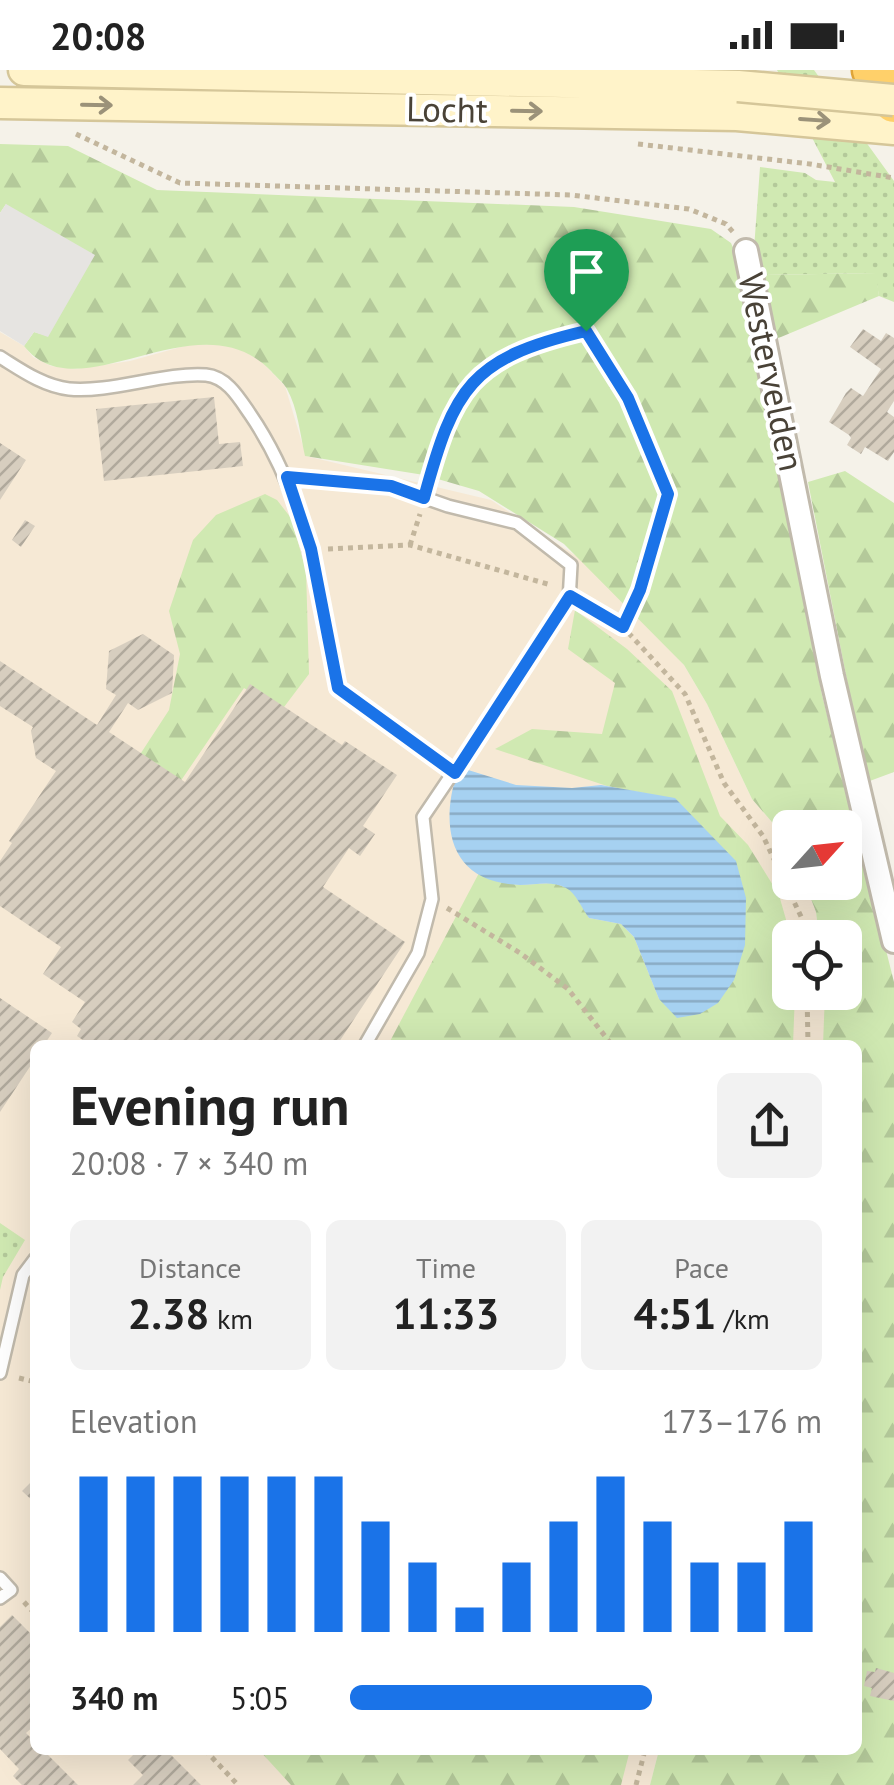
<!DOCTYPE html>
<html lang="en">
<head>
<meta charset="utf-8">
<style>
  body { margin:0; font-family:"PT Sans",sans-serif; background:#f2f2f2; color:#222; height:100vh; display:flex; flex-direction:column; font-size:38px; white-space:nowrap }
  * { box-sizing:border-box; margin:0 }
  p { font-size:32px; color:#767676 }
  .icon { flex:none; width:55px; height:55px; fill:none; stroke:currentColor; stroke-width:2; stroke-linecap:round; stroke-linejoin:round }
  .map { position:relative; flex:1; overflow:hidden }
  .details { position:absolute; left:30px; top:970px; width:832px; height:715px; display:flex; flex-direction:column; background:#fff; border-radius:15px; box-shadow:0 10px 40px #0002 }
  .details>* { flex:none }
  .needle { width:65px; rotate:63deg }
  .tools { position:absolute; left:772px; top:740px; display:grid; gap:20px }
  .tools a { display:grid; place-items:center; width:90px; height:90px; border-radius:15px; background:#fff; box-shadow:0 10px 40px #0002; font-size:50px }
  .pin { position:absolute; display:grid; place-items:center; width:85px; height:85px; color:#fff; margin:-102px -42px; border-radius:50% 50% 50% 0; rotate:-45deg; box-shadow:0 0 10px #0007 }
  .pin .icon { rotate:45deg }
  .round { display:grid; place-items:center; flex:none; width:105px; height:105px; border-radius:15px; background:#f2f2f2 }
  .summary { display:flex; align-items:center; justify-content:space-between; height:170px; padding:0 40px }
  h1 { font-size:55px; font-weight:800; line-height:75px }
  .stats { display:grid; grid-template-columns:repeat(3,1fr); gap:15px; height:170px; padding:10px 40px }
  .stats div { display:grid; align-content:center; border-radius:15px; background:#f2f2f2; text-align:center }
  .stats b { font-size:42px; font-weight:800 }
  .stats small { font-size:28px; font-weight:400 }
  .stats p { font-size:28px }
  .chart { height:280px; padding:20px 40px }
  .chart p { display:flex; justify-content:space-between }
  .chart svg { width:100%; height:180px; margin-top:10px; stroke:#1a73e8; stroke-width:6 }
  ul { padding:0 40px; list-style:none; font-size:32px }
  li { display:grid; grid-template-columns:160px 120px 1fr; align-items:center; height:75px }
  li i { height:25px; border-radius:12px; background:#1a73e8 }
  .status { display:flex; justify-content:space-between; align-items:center; height:70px; padding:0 50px; background:#fff; direction:ltr }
  .status svg { height:28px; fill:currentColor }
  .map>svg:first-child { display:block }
  .commercial { fill:#f6e9d5 }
  .grass { fill:url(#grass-dots) }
  .forest { fill:url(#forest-firs) }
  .parking { fill:#e6e4e1 }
  .water { fill:url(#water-rules) }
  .building { fill:url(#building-hatch) }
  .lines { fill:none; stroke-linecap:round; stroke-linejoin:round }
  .service-casing { stroke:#c1baac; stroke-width:16 }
  .minor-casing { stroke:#c1baac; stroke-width:28 }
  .secondary-casing { stroke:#d5c699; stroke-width:35 }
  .motorway-casing { stroke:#dfa439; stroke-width:45 }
  .path { stroke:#c3b69d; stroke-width:5; stroke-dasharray:5 5; stroke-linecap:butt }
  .service { stroke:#fff; stroke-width:11 }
  .minor { stroke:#fff; stroke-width:22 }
  .secondary { stroke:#fff3c9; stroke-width:30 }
  .motorway { stroke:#ffd06a; stroke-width:40 }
  .secondary-bridge-casing { stroke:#d5c699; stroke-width:35; stroke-linecap:butt }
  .secondary-bridge { stroke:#fff3c9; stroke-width:30 }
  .oneway { stroke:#9b9279 }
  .route-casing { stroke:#fff; stroke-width:20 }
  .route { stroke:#1a73e8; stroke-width:12 }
  .labels { text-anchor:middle; stroke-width:8; stroke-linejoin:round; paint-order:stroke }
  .street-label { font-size:35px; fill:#494237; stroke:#fff }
</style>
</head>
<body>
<div class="status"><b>20:08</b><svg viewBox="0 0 49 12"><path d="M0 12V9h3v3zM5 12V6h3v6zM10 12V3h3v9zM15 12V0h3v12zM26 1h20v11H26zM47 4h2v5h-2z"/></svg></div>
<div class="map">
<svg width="894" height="1715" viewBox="0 0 894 1715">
  <defs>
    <pattern id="grass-dots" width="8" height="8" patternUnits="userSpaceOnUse" patternTransform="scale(2.5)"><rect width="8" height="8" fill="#d0e9b2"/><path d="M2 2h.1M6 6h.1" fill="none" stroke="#b4c99a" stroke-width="1.8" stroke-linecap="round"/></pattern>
    <pattern id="forest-firs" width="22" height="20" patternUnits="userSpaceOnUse" patternTransform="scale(2.5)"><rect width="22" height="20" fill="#d0e9b2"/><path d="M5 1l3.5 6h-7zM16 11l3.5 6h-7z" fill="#b4c99a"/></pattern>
    <pattern id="water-rules" width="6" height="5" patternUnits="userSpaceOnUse" patternTransform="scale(2.5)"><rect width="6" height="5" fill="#a6d1f1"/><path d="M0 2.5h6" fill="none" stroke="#89abc4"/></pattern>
    <pattern id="building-hatch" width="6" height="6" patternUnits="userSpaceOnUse" patternTransform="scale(2.5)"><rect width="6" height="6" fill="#d7cebf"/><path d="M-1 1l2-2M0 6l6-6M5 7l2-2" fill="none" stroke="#b0a99c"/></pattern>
  </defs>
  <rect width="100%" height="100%" fill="#f5f2e9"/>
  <path class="commercial" d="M0,262L24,276L33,287L51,296L76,299L130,291L188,275L217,274L240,278L263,293L285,316L306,386L491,430L596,499L684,595L707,634L752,729L777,758L790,780V812L805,813L816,842L819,867L790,868V922L825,923L827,935L823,975H35V1680H659L650,1715H0Z"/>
  <path class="grass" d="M777,0H814L894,111V232L879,226L875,203L759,205L754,179L760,97L805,103L816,110L835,112Z
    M0,1153L25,1170L3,1207L0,1220Z"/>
  <path class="forest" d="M0,74L68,76L157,120L574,137L711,159L731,173L741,197L822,625L894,912V1715H650L659,1680H858V975H823L825,923L845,922V868L819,867L816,842L805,813L845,812V758H790V780L777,758L752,729L707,634L684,595L564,474L479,421L424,405L305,386C300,364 298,339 287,319C283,312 276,307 271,301C197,225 79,346 24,276L34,262L48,266L6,134L0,143Z
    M876,203L879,226L769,272L759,205Z
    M845,401L894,433V702L867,712L808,412Z
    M265,424L277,430L291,448L306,500L309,604L281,641L244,618L180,712L139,686L169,640L180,584L169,541L193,470L216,445Z
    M575,540L627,579L672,621L720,746L748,775L779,825L791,867L790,922L795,923L793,975H388L479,803L499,812L520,815L554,813L572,820L589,848L621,854L634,867L659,929L675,729L607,716L495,679L532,659L602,664L615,613L568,579Z
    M259,1680H630L621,1715H291Z"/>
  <path class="parking" d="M6,134L95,185L48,267L34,262L24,276L0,261V143Z"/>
  <path class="water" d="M465,699L516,715L572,718L601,715L675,728L736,791L746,828L745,875L734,910L718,933L700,944L677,948L659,929L634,867L621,854L589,848C582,839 576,823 566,818C551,810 537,815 520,815C451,813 439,759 457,703Z"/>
  <path class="building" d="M863,259L881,271L886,263L894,268V331L887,342L894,347V382L888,391L865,377L861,384L847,375L851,368L849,365L829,352L846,323L851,318L863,326L881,299L850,277Z
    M214,327L219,374L240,372L243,396L104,411L96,339Z
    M0,373L26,390L0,430Z
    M25,450L35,456L21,477L12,470Z
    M143,564L174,585L172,623L138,640L128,633L109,662L185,712L250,614L342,675L345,671L397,705L363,756L375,764L360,786L349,778L323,817L405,872L337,975H90L77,966L81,959L72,952L85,932L43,904L61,877L0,836V791L12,773L9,771L56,701L36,688L31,661L33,657L0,636V591L97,655L116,625L106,619L109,581Z
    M0,928L52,963L44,975H35V989L0,1042Z
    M35,1408V1433L22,1421Z
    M12,1545L35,1568V1655L26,1663L35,1672V1680H43L78,1715H22L13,1706L19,1699L0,1679V1557Z
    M876,1598L894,1603V1631L870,1626L872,1618L864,1616L867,1601L875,1602Z
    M138,1680H166L201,1715H133L143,1705L128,1690Z"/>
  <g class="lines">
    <g class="service-casing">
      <path id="service" d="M0,287C21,300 43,316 69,319C111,323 164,302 206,305C227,307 239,328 250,344C307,427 319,522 338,618L455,703
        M287,407L391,416L448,436L517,453L571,495L569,531L423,747L432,829L418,883L365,975
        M0,1303L23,1205L35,1189
        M0,1508L11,1520L0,1528"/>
    </g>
    <g class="minor-casing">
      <path id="minor" d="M746,181L832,606L894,871"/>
    </g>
    <g class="secondary-casing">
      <path id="secondary" d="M24,0L738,16
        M0,33L737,45L894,59"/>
    </g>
    <g class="motorway-casing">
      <path id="motorway" d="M873,0L894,32"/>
    </g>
    <path class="path" d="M76,64L180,113L571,125L689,139L726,154L733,162
      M638,74L810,94L894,108
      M428,414C456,311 481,285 586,261L628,328L667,424L640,520L623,557
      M410,475L420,444
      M328,479L410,475L551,515
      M587,536L623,557L685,624L724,713L763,766L805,855V868
      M447,838L520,883L568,919L612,975
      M807,922L808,975
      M19,1308L35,1312
      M24,1532L35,1544
      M205,1680L238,1715
      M636,1715L645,1680"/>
    <use href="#service" class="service"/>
    <use href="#minor" class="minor"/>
    <use href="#secondary" class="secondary"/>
    <use href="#motorway" class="motorway"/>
    <g class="secondary-bridge-casing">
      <path id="secondary-bridge" d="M738,16L894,30"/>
    </g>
    <use href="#secondary-bridge" class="secondary-bridge"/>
  </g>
  <defs><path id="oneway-shaft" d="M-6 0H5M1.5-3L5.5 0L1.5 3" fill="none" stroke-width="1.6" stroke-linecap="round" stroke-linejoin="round" transform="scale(2.5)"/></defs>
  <g class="oneway">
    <use href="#oneway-shaft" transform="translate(97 35) rotate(1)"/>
    <use href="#oneway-shaft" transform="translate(527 41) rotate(1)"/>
    <use href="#oneway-shaft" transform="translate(815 50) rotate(4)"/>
  </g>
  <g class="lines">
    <g class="route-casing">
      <path id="route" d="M586,261L628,328L668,424L640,520L623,557L570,526L455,703L338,618L311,479L287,407L391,416L424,428C454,318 470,288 586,261Z"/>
    </g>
    <use href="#route" class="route"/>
  </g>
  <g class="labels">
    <g class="street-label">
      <text transform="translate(447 40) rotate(1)" y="12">Locht</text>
      <text transform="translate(771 302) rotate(78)" y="12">Westervelden</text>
    </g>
  </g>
</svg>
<div class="tools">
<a><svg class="needle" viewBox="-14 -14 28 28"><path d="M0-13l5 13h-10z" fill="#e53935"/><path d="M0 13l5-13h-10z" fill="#767676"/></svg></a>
<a><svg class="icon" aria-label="locate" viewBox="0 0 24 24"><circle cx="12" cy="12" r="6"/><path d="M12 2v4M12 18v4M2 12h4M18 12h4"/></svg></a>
</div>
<div class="pin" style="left:586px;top:261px;background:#1e9e55"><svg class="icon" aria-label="arrive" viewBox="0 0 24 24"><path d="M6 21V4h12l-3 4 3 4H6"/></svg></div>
<section class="details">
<div class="summary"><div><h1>Evening run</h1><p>20:08 · 7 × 340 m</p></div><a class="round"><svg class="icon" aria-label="share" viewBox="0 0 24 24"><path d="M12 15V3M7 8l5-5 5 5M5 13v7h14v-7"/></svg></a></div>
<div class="stats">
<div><p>Distance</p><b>2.38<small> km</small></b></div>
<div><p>Time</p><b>11:33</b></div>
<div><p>Pace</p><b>4:51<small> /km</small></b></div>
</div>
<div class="chart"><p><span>Elevation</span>173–176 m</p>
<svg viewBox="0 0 160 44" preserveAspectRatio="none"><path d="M5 44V6M15 44V6M25 44V6M35 44V6M45 44V6M55 44V6M65 44V17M75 44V27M85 44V38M95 44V27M105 44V17M115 44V6M125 44V17M135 44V27M145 44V27M155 44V17"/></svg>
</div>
<ul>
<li><b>340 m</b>5:05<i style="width:64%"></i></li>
</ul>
</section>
</div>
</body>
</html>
